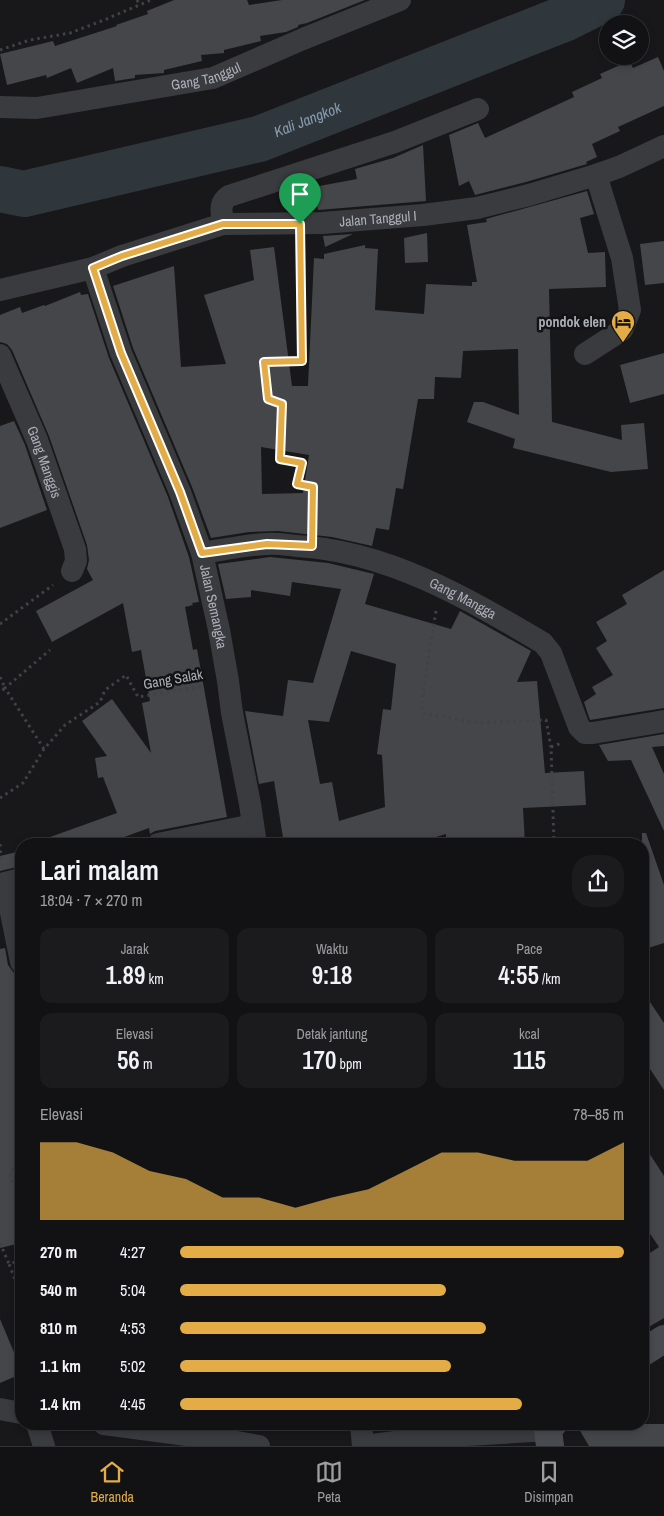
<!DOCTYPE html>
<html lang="id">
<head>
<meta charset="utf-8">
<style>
  body { margin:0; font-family:"Archivo Narrow",sans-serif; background:#1b1b1d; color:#f1f3f6; height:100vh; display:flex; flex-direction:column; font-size:19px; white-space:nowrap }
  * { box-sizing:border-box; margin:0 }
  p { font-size:16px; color:#9c9ea0 }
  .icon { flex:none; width:28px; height:28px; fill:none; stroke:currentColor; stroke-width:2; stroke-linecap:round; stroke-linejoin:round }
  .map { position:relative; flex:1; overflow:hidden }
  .sheet { position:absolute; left:15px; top:838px; width:634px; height:592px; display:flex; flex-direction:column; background:#121214; border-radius:20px; box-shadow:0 2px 8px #0003,0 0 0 1px #313234 }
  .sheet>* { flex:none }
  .controls { position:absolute; left:599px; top:15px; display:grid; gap:10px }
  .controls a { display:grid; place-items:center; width:50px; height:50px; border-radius:50%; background:#121214; box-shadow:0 2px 8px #0003,0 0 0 1px #313234; font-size:25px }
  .pin { position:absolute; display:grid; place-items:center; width:42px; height:42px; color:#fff; margin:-51px -21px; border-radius:50% 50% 50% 0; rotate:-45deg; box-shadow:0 0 5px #0007 }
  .pin .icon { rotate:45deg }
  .round { display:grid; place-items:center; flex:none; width:52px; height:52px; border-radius:20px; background:#1b1b1d }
  .headline { display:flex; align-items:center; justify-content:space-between; height:85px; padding:0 25px }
  h1 { font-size:28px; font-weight:600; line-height:38px }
  .stats { display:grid; grid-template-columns:repeat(3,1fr); gap:8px; height:85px; padding:5px 25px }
  .stats div { display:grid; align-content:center; border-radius:12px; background:#1b1b1d; text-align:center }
  .stats b { font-size:25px; font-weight:600 }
  .stats small { font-size:14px; font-weight:400 }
  .stats p { font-size:14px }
  .chart { height:140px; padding:10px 25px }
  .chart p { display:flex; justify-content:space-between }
  .chart svg { width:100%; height:90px; margin-top:5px; fill:#e4ac47; opacity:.7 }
  ul { padding:0 25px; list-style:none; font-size:16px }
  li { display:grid; grid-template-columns:80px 60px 1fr; align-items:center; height:38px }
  li i { height:12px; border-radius:6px; background:#e4ac47 }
  .menu { display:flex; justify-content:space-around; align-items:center; height:70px; border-top:1px solid #313234; background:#121214; font-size:14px; color:#9c9ea0 }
  .menu a { display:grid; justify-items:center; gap:2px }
  .menu .selected { color:#e4ac47 }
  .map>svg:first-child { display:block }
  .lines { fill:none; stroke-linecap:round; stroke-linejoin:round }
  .river { stroke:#2f373d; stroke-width:46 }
  .building { fill:#45464a; fill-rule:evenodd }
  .path { stroke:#404246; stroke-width:3; stroke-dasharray:2.5 4; stroke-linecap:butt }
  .street { stroke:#3a3b3f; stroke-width:22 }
  .secondary { stroke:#484a4f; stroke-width:28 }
  .route-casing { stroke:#fff; stroke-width:10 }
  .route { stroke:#e4ac47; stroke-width:6 }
  .labels { text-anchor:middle; stroke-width:5; stroke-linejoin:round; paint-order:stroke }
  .street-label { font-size:14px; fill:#acb0b9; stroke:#131315 }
  .poi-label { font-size:14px; font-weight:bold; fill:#acb0b9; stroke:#131315; text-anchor:end }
  .water-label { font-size:15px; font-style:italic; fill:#869db1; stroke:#131315 }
</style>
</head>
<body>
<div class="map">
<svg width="664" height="1446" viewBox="0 0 664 1446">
  <rect width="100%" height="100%" fill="#18181a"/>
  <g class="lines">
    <path class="river" id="s1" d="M0,189L24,194L259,139L566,18L602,0"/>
  </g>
  <path class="building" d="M174,0H247L249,5L282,0H365L307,23L298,25V27L286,32L260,36L261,41L224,50V53L201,55L202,61L164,70V73L135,75V78L115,81L113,68L77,83L71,68L47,78L46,75L7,85L0,54L53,41L55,46L117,26L116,25L148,14L147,11Z
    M658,57L664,71V106L618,127L620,131L592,144L597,157L586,162L587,164L526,182L475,195L469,181L459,186L449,135L478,123L485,138L574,97L572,92L602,78L600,74L629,61L633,68Z
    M423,145L426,201L318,210L314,187L357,179L355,169L393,158Z
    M587,191L594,214L580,218L588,253L605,252L606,287L549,289L552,422L622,440L621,425L644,423L648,469L611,472L513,448L515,439L467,422L474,402H483L519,415L518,349L463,351L461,378L435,377L434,399H418L403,489L396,488L389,530L376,528L372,546L332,537L278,531L249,532L211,538L192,487L133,348L113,286L174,266L181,367L226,364L204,295L254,280L250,250L274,247L292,386H308L314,258L324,259V254L365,245V248L378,249L375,310L424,314L426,284L472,286V282H477L467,225L487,222L486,219ZM261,447L309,455L303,493L262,494Z
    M427,233L428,262L405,263L404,238Z
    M353,234L325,247L323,236Z
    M664,241V283L645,285L640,244Z
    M80,292L81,295L88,294L109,358L168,497L189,557L199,602L192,603L193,605L185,607L193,650L197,649L227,817L155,831L150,834L149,828L105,844H40L39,841L117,813L103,777L98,778L95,758L107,756L82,721L112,699L151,753L142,703L150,701L141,650L132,652L123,603L52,642L36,611L93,580L87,569L89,560L87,545L49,436L12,350L7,344L0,342V315L20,307L22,313L44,305L45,306Z
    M664,353V394L630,403L620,365Z
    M14,421L25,445L47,510L0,528V426Z
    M270,557L328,563L374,574L365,604L451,629L460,611L531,651L517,682L537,681L545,773L584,771L586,805L523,808L525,844H446V834L412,844H284L274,781L259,784L245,711L283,716L288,680L313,683L341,589L292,582L290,596L251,590V597L226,599L218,564ZM351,651L396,664L391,710L383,709L377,754L382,755L385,807L339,821L332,782L320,784L308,720L329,722Z
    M664,570V708L590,720L584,702L596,694L592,687L613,675L596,648L607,641L596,622L627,604L622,595Z
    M664,734V746L652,747L664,774V831L631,760L608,761L599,745Z
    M642,833H646L664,885V943L642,950Z
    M21,851V866L0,871V856Z
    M5,948L8,965L14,973L21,1003V1243L0,1248V949Z
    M642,990L664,1023V1090L642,1057Z
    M642,1142L664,1176V1318L642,1331V1258L659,1247L642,1222Z
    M0,1319L21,1369V1374L0,1383Z
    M576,1424H664V1446H589Z"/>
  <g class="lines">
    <path class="path" d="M137,0L140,5
      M0,50L30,40L70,33L104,20L151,0
      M301,247L302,361L264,362L268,399L282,404L280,459L302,463L297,485L313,487L312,524
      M436,611L424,685L422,713L479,723L546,720L551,747L554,844
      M0,624L53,585
      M0,677L5,688L0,693
      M551,747L562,743
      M44,749L5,688L50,650
      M0,798L23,783L44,749L65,725L100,702L105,690L126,675L138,697L204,686
      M0,844L1,861
      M21,1159L16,1161L10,1176L21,1204
      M0,1243L9,1264
      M21,1260L9,1264L19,1290H21
      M19,1290L21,1315"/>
    <g class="street">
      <path id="s2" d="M0,107L37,108L213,78L303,39L400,0"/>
      <path d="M223,224C222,213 218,203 229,196L395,142L478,109"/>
      <path id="s3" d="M93,268L121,353L180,492L202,553L219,630L228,681L232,713L250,804L256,844"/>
      <path id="s4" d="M0,290L93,268L122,256L223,224L322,223L423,215L477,208L529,195L596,175L619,167L664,146"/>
      <path d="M585,354L622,330L630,310L622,258L596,175"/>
      <path id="s5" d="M0,355L37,440L75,549L76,561L72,571"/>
      <path id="s6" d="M202,553C223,550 245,545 266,544C276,543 287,545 297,546C387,551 467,598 543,643L551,653L579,727L585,733H593L664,721"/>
      <path d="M158,844L253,825"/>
      <path d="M21,879L5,883L21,962"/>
      <path d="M0,1409L21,1413"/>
      <path d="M37,1424L44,1446"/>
      <path d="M104,1424L231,1441L259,1446"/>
      <path d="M361,1424L363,1446"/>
      <path d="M364,1446L435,1437L548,1430"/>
    </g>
    <path class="secondary" d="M642,1353L664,1339
      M550,1446L548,1430L553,1424"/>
  </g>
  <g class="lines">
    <g class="route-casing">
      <path id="route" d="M223,224H300L302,361L264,362L268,399L282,404L280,459L302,463L297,484L313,487L312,546L267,544L202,553L180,492L121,353L93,268L122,256Z"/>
    </g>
    <use href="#route" class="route"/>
  </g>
  <defs>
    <g id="hotel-pin" transform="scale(1.25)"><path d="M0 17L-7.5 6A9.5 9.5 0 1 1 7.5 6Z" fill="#e4ac47" stroke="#131315"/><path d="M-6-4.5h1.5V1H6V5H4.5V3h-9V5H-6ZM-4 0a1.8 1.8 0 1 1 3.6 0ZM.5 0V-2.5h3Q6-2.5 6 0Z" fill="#111"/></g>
  </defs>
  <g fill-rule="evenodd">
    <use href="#hotel-pin" x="623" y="322"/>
  </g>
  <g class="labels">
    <g class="street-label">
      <text dy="5" stroke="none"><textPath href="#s2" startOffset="209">Gang Tanggul</textPath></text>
      <text dy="5" stroke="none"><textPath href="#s4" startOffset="388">Jalan Tanggul I</textPath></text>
      <text dy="5" stroke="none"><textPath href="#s5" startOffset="116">Gang Manggis</textPath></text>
      <text dy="5" stroke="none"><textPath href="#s6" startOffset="271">Gang Mangga</textPath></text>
      <text dy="5" stroke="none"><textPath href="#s3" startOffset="360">Jalan Semangka</textPath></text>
      <text transform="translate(173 679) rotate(-10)" y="5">Gang Salak</text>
    </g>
    <g class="poi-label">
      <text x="606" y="327">pondok elen</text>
    </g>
    <g class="water-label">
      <text dy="5" stroke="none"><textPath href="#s1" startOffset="318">Kali Jangkok</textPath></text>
    </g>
  </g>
</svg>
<div class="controls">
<a><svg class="icon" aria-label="layers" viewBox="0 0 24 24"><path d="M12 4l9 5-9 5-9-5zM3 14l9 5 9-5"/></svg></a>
</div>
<div class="pin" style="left:300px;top:224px;background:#1e9e55"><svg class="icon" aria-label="arrive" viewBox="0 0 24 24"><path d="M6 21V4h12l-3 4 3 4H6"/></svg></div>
<section class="sheet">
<div class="headline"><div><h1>Lari malam</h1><p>18:04 · 7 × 270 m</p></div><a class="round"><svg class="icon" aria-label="share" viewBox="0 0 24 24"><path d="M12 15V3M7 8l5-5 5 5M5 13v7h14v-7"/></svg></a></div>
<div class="stats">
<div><p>Jarak</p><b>1.89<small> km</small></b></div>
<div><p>Waktu</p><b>9:18</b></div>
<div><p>Pace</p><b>4:55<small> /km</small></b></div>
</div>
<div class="stats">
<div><p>Elevasi</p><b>56<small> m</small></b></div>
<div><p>Detak jantung</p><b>170<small> bpm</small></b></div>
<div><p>kcal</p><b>115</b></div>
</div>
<div class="chart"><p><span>Elevasi</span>78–85 m</p>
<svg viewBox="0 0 160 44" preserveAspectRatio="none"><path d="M0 44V6L10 6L20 11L30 20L40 24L50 33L60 33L70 38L80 33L90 29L100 20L110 11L120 11L130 15L140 15L150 15L160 6V44z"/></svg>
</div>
<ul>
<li><b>270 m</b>4:27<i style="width:100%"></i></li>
<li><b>540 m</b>5:04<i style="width:60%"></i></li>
<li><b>810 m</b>4:53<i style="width:69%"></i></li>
<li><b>1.1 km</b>5:02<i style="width:61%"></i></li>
<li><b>1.4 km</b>4:45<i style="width:77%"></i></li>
</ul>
</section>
</div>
<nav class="menu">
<a class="selected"><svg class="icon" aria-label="home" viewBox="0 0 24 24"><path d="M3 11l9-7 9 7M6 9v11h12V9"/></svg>Beranda</a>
<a><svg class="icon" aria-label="map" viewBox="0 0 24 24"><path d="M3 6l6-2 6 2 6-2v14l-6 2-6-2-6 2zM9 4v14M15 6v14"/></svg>Peta</a>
<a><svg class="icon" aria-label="saved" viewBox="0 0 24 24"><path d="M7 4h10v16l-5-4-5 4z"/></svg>Disimpan</a>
</nav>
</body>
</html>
